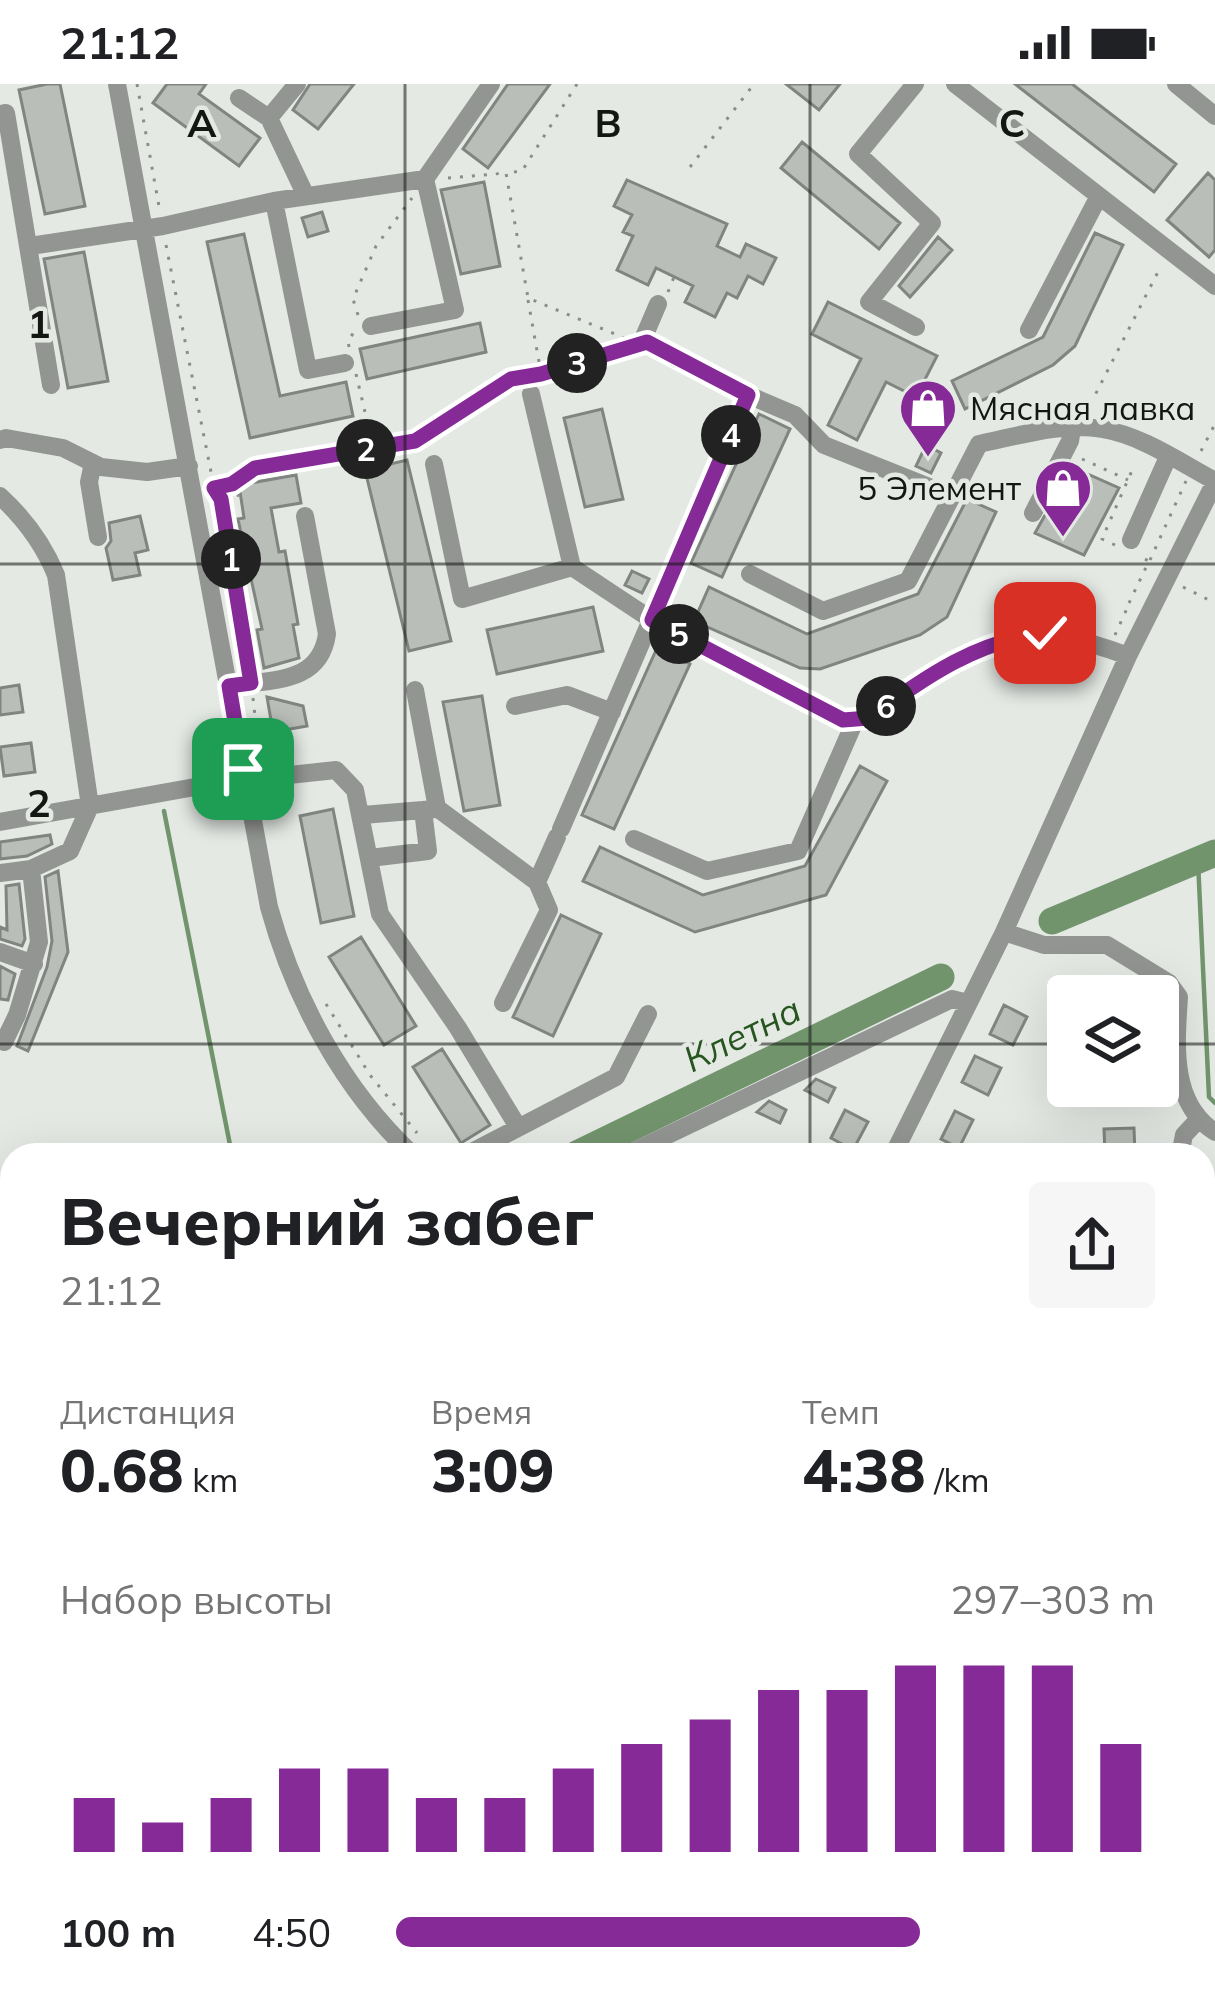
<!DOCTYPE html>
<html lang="ru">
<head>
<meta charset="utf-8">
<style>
  body { margin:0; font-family:Mulish,sans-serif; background:#f6f6f6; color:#202124; height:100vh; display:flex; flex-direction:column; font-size:45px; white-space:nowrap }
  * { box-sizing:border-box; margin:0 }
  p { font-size:39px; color:#757577 }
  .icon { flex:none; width:66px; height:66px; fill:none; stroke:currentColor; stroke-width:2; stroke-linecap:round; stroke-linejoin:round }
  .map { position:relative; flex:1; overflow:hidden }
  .drawer { position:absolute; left:0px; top:1059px; width:1215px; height:861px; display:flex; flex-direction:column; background:#fff; border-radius:36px 36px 0 0; box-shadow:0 12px 48px #0002 }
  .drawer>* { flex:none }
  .controls { position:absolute; left:1047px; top:891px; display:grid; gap:24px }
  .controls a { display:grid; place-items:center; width:132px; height:132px; border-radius:12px; background:#fff; box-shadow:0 12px 48px #0002; font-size:60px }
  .pin { position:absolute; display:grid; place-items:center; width:102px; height:102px; color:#fff; margin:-51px; border-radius:24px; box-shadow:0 6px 18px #0006 }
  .km { position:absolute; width:60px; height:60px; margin:-30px; border-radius:50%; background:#222; color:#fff; font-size:33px; line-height:60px; text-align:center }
  .round { display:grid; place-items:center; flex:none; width:126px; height:126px; border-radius:12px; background:#f6f6f6 }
  .head { display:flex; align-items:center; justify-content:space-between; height:204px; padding:0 60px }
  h1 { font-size:66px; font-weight:800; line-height:90px }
  .metrics { display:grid; grid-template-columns:repeat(3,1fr); gap:18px; height:204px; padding:12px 60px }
  .metrics div { display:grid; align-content:center }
  .metrics b { font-size:60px; font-weight:800 }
  .metrics small { font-size:33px; font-weight:400 }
  .metrics p { font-size:33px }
  .chart { height:336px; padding:24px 60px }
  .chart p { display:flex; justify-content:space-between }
  .chart svg { width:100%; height:216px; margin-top:12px; stroke:#852a96; stroke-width:6 }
  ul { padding:0 60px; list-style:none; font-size:39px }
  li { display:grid; grid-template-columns:192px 144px 1fr; align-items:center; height:90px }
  li i { height:30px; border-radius:15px; background:#852a96 }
  .status { display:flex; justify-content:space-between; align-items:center; height:84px; padding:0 60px; background:#fff; direction:ltr }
  .status svg { height:33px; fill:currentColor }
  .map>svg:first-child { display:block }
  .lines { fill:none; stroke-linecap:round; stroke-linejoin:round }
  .stream { stroke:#72946d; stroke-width:4.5 }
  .river { stroke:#72946d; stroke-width:27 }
  .building { fill:#babeb9; stroke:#818581; stroke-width:3 }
  .path { stroke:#8a8e8a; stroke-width:3; stroke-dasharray:3 9; stroke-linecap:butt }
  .minor { stroke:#939593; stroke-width:18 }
  .route-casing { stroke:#fff; stroke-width:24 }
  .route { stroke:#852a96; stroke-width:15 }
  .grid { fill:none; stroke:#141614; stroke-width:3; stroke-opacity:0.55 }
  .labels { text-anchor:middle; stroke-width:9; stroke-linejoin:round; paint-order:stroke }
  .poi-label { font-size:33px; fill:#141614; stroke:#e4e9e4; text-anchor:start }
  .water-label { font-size:36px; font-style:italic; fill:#26551f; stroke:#e4e9e4 }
  .grid-label { font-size:39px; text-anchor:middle; font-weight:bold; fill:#141614; stroke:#e4e9e4; stroke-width:9; stroke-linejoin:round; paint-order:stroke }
</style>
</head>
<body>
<div class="status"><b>21:12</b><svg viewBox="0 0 49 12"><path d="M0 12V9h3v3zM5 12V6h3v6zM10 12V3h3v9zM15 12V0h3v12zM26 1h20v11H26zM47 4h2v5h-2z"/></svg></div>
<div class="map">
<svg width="1215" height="1919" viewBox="0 0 1215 1919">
  <rect width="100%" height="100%" fill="#e4e9e4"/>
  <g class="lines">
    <path class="stream" d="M164,727L232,1071
      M1198,777L1209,1013L1215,1019"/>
    <path class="river" d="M1052,837L1215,769
      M575,1071L941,893
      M0,1175H12"/>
  </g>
  <path class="building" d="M47,0H60L85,122L45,130L19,6Z
    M167,0H206L199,10L260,54L239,82L153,19Z
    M310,0H354L318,45L293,26Z
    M508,0H550L488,84L463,65Z
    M786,0H840L819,26Z
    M1015,0H1072L1176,80L1154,108Z
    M802,58L900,139L879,165L781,84Z
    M1208,89L1215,96V166L1209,173L1167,136Z
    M627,96L727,140L717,162L740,173L746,160L776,174L763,200L748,192L737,214L727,209L715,233L685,218L693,202L656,184L648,201L617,186L633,152L623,148L632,131L614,122Z
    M484,98L500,182L461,190L441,106Z
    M322,128L328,147L308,153L302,134Z
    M1095,149L1123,161L1075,262L1053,281L965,325L952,297L1043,253Z
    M244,150L280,312L346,298L353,332L250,354L207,158Z
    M938,153L952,166L910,213L899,202Z
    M84,168L108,297L68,304L44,175Z
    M828,218L937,272L916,313L886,298L857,356L828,341L861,275L812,250Z
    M480,239L486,268L367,295L360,265Z
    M602,325L623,415L585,423L564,334Z
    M759,330L790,345L722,493L691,479Z
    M926,361L941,369L931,389L916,382Z
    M407,376L451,557L409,567L365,386Z
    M1072,383L1119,404L1084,471L1035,449Z
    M296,391L301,419L271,424L279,468L285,467L298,540L293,541L299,574L264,584L257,546L262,545L238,435L244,434L239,401Z
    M967,415L996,428L947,533L920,551L820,585L800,584L694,537L709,503L807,550L918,510Z
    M140,432L148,466L135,469L140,491L113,496L106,464L111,457L109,439Z
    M632,487L649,495L642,509L625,501Z
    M593,523L603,567L497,590L487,546Z
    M657,564L690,580L614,745L582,731Z
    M19,601L23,628L0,631V604Z
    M482,612L500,721L464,727L443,618Z
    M267,613L303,622L307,642L273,648Z
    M31,659L35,688L4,692L0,663Z
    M860,682L887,697L826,811L695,848L583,797L600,763L703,811L805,782Z
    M333,725L354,832L321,839L300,732Z
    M50,751L52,760L27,772L0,775V758Z
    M58,787L68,868L28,967L17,962L47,883L52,857L45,793Z
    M19,800L25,855L22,862L0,855V843L7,846L6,802Z
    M561,831L601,850L553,952L513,933Z
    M361,853L416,942L384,961L329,873Z
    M0,882L15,890L8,916L0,915Z
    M1004,921L1027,933L1013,961L990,950Z
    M442,965L490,1041L461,1059L413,983Z
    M975,972L1001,984L988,1011L962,998Z
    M816,995L835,1004L828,1018L805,1006Z
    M769,1017L786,1026L780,1039L757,1028Z
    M845,1026L868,1038L853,1066L831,1054Z
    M955,1027L973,1036L959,1064L941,1055Z
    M1134,1044L1135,1071H1105L1104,1045Z
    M1215,1112V1155L1203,1149V1134Z
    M1215,1160V1238L1203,1231V1208L1212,1192L1203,1187V1181Z
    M1203,1283L1215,1290V1320L1203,1313Z"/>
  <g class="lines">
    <path class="path" d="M137,0L160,128
      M577,0L522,87L506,89L528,214L627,255
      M690,83L754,0
      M448,94L506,89
      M166,161L214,403L221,415L248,581
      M668,208L674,193
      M528,216L541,289
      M358,231L353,215L376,162L412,114
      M349,263L348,257L356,245
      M356,290L373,362
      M1080,326L1090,321L1160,184
      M1201,367L1215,340
      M1082,375L1128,396
      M216,403L232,400L255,384L415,357L511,295L541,290L626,264
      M225,414L240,411
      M1115,461L1102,455L1134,382
      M1150,476L1186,397
      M1183,503L1215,519
      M1129,519L1149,477L1140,473
      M1115,551L1129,520
      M253,614L260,676
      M326,920L370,991L417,1049"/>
    <path class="minor" d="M117,0L269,823C294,914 343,1006 413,1071
      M297,0L269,34L306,112
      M915,0L858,70L932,139L869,218L916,243
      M955,0L1215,202
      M1176,0L1215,32
      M239,14L269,34
      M0,30L6,29L51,301
      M425,95L491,0
      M274,117L308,286L345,279
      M30,162L163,142L274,117L425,95L455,226L371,242
      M1029,246L1099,112
      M531,310L572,483L652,536L843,636C868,639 882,624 901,611C986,552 1028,534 1128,572
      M748,311L795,331L824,361L952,412
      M0,356L6,354L63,364L101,383L147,388L189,382
      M93,379L89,398L98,453
      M434,380L462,515L572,483
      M0,412C25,435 43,459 56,491L90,722L70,767L31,785L0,789
      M1033,429L1070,357L1072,345
      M1131,456L1168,373
      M750,490L823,527L908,497L979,360C1018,352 1062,338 1102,345C1141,351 1181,379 1215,397
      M229,602C270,595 320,601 327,550L305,432
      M415,606L437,724L537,798
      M515,622L567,611L612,628
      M363,731L435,725
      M0,738L223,698L336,686L355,706L380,830L458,944L518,1043
      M561,745L748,311L643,255L658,220
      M634,755L707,787L798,767L855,637
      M370,774L428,767L423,726
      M1004,848L1044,861H1107L1169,899L1179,913C1176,960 1170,1019 1215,1048
      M0,868L34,880
      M503,919L549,826L537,798L557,753
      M4,958L17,931L39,858L31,785
      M466,1071L616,993L648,930
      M626,1071L952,915L968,919
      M893,1071L1004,848L1128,572L1215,398
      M1180,1071L1184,1051L1198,1036
      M0,1285L12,1293
      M0,1384L12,1375
      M1203,1467L1215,1473
      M0,1604H12
      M0,1836H12
      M1203,1851H1215
      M76,1908V1919
      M575,1919V1908
      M895,1919L896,1908"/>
  </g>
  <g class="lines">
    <g class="route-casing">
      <path id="route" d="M243,685L229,602L251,599L221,415L214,404L232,400L255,384L415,357L511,295L541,290L647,258L748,311L652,536L843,636L869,634C925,594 975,557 1045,549"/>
    </g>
    <use href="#route" class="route"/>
  </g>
  <path class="grid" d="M405,0V1071M810,0V1071M0,480H1215M0,960H1068M1158,960H1215M0,1439H12M1203,1439H1215M405,1908V1919M810,1908V1919"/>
  <defs>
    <g id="shop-pin" transform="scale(3)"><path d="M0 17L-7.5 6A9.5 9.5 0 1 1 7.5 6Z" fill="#852a96" stroke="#e4e9e4"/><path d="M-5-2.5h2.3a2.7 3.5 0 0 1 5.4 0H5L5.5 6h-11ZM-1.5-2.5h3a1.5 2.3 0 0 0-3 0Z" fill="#fff"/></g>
  </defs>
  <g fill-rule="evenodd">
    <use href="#shop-pin" x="928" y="324"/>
    <use href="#shop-pin" x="1063" y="404"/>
  </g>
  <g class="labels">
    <g class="poi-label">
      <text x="970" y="336">Мясная лавка</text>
      <text x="1021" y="416" text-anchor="end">5 Элемент</text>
    </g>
    <g class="water-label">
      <text transform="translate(742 950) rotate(-26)" y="13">Клетна</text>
    </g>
  </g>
  <g class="grid-label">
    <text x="202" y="53">A</text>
    <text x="608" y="53">B</text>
    <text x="1012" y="53">C</text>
    <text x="39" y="254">1</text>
    <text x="39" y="733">2</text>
  </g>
</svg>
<div class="controls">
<a><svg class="icon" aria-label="layers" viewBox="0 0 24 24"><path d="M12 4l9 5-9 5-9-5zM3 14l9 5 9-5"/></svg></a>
</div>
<div class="pin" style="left:243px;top:685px;background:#1e9e55"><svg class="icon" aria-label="arrive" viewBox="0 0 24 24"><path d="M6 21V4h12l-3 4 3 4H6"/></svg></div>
<div class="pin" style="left:1045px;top:549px;background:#d93025"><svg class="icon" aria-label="check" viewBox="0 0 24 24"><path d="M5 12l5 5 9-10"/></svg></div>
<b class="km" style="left:231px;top:475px">1</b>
<b class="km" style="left:366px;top:365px">2</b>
<b class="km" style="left:577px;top:279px">3</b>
<b class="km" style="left:731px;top:351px">4</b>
<b class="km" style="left:679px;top:550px">5</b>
<b class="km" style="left:886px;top:622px">6</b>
<section class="drawer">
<div class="head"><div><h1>Вечерний забег</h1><p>21:12</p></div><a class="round"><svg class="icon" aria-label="share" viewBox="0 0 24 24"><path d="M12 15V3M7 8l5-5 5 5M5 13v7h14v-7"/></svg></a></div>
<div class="metrics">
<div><p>Дистанция</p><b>0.68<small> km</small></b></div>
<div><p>Время</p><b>3:09</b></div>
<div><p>Темп</p><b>4:38<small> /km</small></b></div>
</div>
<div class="chart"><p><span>Набор высоты</span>297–303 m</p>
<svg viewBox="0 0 160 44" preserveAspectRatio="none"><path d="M5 44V33M15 44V38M25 44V33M35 44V27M45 44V27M55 44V33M65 44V33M75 44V27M85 44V22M95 44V17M105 44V11M115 44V11M125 44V6M135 44V6M145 44V6M155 44V22"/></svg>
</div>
<ul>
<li><b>100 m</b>4:50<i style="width:69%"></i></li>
</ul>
</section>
</div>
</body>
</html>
